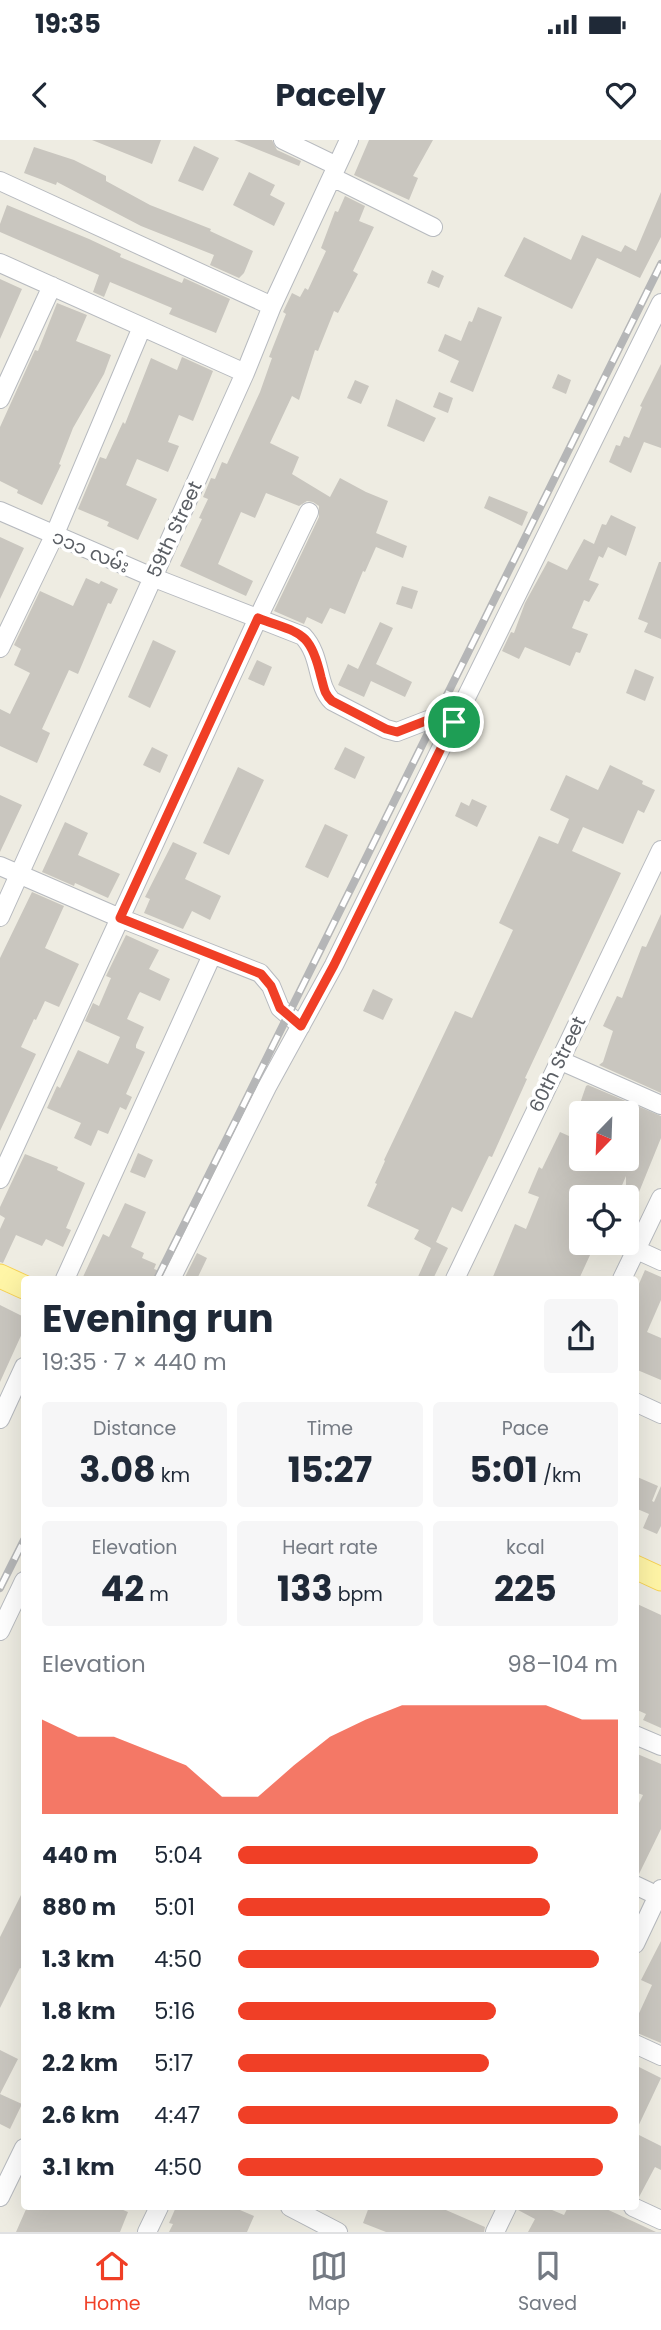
<!DOCTYPE html>
<html lang="en">
<head>
<meta charset="utf-8">
<style>
  body { margin:0; font-family:Poppins,"Noto Sans Myanmar",sans-serif; background:#f6f6f7; color:#1f2937; height:100vh; display:flex; flex-direction:column; font-size:26px; white-space:nowrap }
  * { box-sizing:border-box; margin:0 }
  p { font-size:23px; color:#747a83 }
  .icon { flex:none; width:38px; height:38px; fill:none; stroke:currentColor; stroke-width:2; stroke-linecap:round; stroke-linejoin:round }
  .map { position:relative; flex:1; overflow:hidden }
  .panel { position:absolute; left:21px; top:1136px; width:618px; height:934px; display:flex; flex-direction:column; background:#fff; border-radius:7px; box-shadow:0 7px 28px #0002 }
  .panel>* { flex:none }
  .needle { width:46px; rotate:203deg }
  .tools { position:absolute; left:569px; top:961px; display:grid; gap:14px }
  .tools a { display:grid; place-items:center; width:70px; height:70px; border-radius:7px; background:#fff; box-shadow:0 7px 28px #0002; font-size:35px }
  .pin { position:absolute; display:grid; place-items:center; width:60px; height:60px; color:#fff; margin:-30px; border:4px solid #fff; border-radius:50%; box-shadow:0 2px 7px #0007 }
  .round { display:grid; place-items:center; flex:none; width:74px; height:74px; border-radius:7px; background:#f6f6f7 }
  .summary { display:flex; align-items:center; justify-content:space-between; height:119px; padding:0 21px }
  h1 { font-size:38px; font-weight:700; line-height:52px }
  .figures { display:grid; grid-template-columns:repeat(3,1fr); gap:10px; height:119px; padding:7px 21px }
  .figures div { display:grid; align-content:center; border-radius:7px; background:#f6f6f7; text-align:center }
  .figures b { font-size:35px; font-weight:700 }
  .figures small { font-size:19px; font-weight:400 }
  .figures p { font-size:19px }
  .chart { height:196px; padding:14px 21px }
  .chart p { display:flex; justify-content:space-between }
  .chart svg { width:100%; height:126px; margin-top:7px; fill:#f03f26; opacity:.7 }
  ul { padding:0 21px; list-style:none; font-size:23px }
  li { display:grid; grid-template-columns:112px 84px 1fr; align-items:center; height:52px }
  li i { height:18px; border-radius:9px; background:#f03f26 }
  .status { display:flex; justify-content:space-between; align-items:center; height:49px; padding:0 35px; background:#fff; direction:ltr }
  .status svg { height:19px; fill:currentColor }
  header { display:flex; justify-content:space-between; align-items:center; height:91px; padding:0 21px; background:#fff; font-size:32px; font-weight:700 }
  .menu { display:flex; justify-content:space-around; align-items:center; height:98px; border-top:2px solid #e0e1e3; background:#fff; font-size:19px; color:#747a83 }
  .menu a { display:grid; justify-items:center; gap:4px }
  .menu .current { color:#f03f26 }
  .map>svg:first-child { display:block }
  .building { fill:#c9c6bf; fill-rule:evenodd }
  .lines { fill:none; stroke-linecap:round; stroke-linejoin:round }
  .minor-casing { stroke:#b7babf; stroke-width:20 }
  .major-casing { stroke:#f7d152; stroke-width:25 }
  .minor { stroke:#fff; stroke-width:18 }
  .major { stroke:#fff5a6; stroke-width:23 }
  .rail-casing { stroke:#b5b6b7; stroke-width:8 }
  .rail { stroke:#fff; stroke-width:5; stroke-dasharray:16; stroke-linecap:butt }
  .route-casing { stroke:#fff; stroke-width:14 }
  .route { stroke:#f03f26; stroke-width:9 }
  .labels { text-anchor:middle; stroke-width:7; stroke-linejoin:round; paint-order:stroke }
  .street-label { font-size:19px; fill:#5a5e64; stroke:#fff }
</style>
</head>
<body>
<div class="status"><b>19:35</b><svg viewBox="0 0 49 12"><path d="M0 12V9h3v3zM5 12V6h3v6zM10 12V3h3v9zM15 12V0h3v12zM26 1h20v11H26zM47 4h2v5h-2z"/></svg></div>
<header><svg class="icon" aria-label="back" viewBox="0 0 24 24"><path d="M15 5l-7 7 7 7"/></svg>Pacely<svg class="icon" aria-label="heart" viewBox="0 0 24 24"><path d="M12 20l-8-8c-3-5 5-10 8-4 3-6 11-1 8 4z"/></svg></header>
<div class="map">
<svg width="661" height="2092" viewBox="0 0 661 2092">
  <rect width="100%" height="100%" fill="#eeece2"/>
  <path class="building" d="M92,0H161L152,24Z
    M234,0H272L277,10L301,21L299,26Z
    M369,0H433L413,36L418,38L409,60L354,35Z
    M194,6L219,18L203,51L178,41Z
    M34,7L74,20L106,36V41L150,65L211,89L210,91L253,111L244,133L239,138L210,125L214,115L141,86L57,42L56,45L24,33Z
    M249,32L275,45L270,55L285,63L274,86L233,65Z
    M661,52V97L640,138L597,118L572,169L504,136L524,97L571,120L582,95L621,112L625,105L636,111Z
    M345,56L365,66L359,81L374,87L353,131L358,134L338,173L334,171L318,211L315,210L299,260L292,256L270,303L299,317L292,334L330,357L340,338L366,352L388,361L376,393L407,406L403,418L376,407L365,432L363,431L345,474L330,468L322,484L307,477L304,484L274,471L319,377V366L313,362L307,361L299,366L266,353L255,378L241,372L218,424L253,441L246,456L180,426L202,379L199,378L208,359L203,357L211,338L215,339L222,322L227,324L260,252L272,218L269,217L286,174L283,172L292,153L300,157L305,148L308,150L326,111L321,108L335,71L338,72Z
    M7,65L89,99L121,114L120,117L182,143L184,138L230,159L216,193L169,174L172,168L110,142L104,157L93,152L99,135L0,92V84Z
    M432,130L444,136L439,148L427,143Z
    M0,139L22,149L0,199Z
    M57,163L87,175L76,201L111,215L104,234L73,288L59,324L61,325L42,365L17,353L18,350L0,341V287L35,210L38,211Z
    M478,167L502,177L473,252L450,242L459,221L438,211L445,194L461,201L469,181L472,182Z
    M182,217L213,231L193,281L179,275L168,302L179,306L168,332L137,319L126,345L157,359L138,400L107,386L109,382L78,369L100,317L106,319L123,282L125,284L151,218L177,230Z
    M661,224V308L644,302L631,333L609,322L616,305L620,306L624,296L629,298L642,267L640,266Z
    M558,234L571,240L566,254L552,248Z
    M355,240L369,246L361,264L347,258Z
    M439,252L453,258L448,273L433,267Z
    M396,259L436,278L424,302L387,286Z
    M489,356L528,372L522,386L484,368Z
    M611,375L636,387L626,416L608,407L603,418L599,416L589,440L599,444L589,462L584,460L572,488L588,494L580,513L576,512L570,526L525,507L519,519L502,511L511,492L514,493L525,463L548,421L567,430L584,399L594,404L602,384L606,385Z
    M0,397L24,408L0,459Z
    M659,422H661V499L644,492L648,483L638,479Z
    M86,438L99,444L101,441L118,449L111,464L108,463L78,534L69,530L42,589L50,593L37,623L0,606V569L10,574L30,533L14,525L21,509L14,505L40,451L73,466Z
    M402,446L418,451L412,469L396,464Z
    M380,482L393,488L376,524L412,542L405,557L371,541L364,557L338,545L348,524L358,529Z
    M153,500L176,511L150,568L128,557Z
    M257,520L272,527L264,546L248,539Z
    M635,529L654,537L645,561L626,553Z
    M152,607L168,615L160,633L143,625Z
    M345,607L365,617L355,639L334,629Z
    M610,625L643,641L642,644L655,650L644,673L638,670L623,704L583,687L572,711L621,733L525,938L527,939L492,1017L489,1016L462,1072L452,1067L436,1102L448,1108L433,1139H417L431,1108L414,1099L419,1090L367,1066L377,1044L375,1043L385,1021L384,1020L455,871L472,878L513,790L499,783L539,696L558,704L569,679L550,670L566,635L598,650Z
    M238,627L264,640L229,715L203,703Z
    M0,655L22,665L0,712Z
    M472,659L487,666L477,687L455,676L461,662L469,666Z
    M65,682L88,693L78,715L120,734L108,758L75,743L74,746L42,732Z
    M325,684L348,695L328,738L305,727Z
    M173,702L197,713L185,739L221,756L210,780L192,771L183,789L144,773L150,759L145,757Z
    M32,752L64,766L45,808L79,824L59,867L45,861L36,880L34,879L21,907L36,914L0,991V818Z
    M661,774V953L599,925L603,922L613,891L603,886L617,856L622,858L642,806L646,807Z
    M126,795L159,810L149,829L170,839L160,861L140,852L138,855L127,879L144,887L136,905V908L145,912L126,954L132,957L126,970L120,967L108,994L98,990L91,1006L74,998L81,983L47,968L57,946L60,948L78,910L108,924L120,897L85,881L93,863L99,866L111,838L106,836Z
    M373,849L393,859L383,880L363,871Z
    M588,945L661,976V998L637,1057H626V1036L617,1057H581V1102H596L579,1139H492L515,1084L526,1089L539,1057L528,1053L539,1027L542,1029L560,992L569,996L586,946ZM581,970L589,973H626V1018H581Z
    M138,1013L153,1020L145,1038L130,1032Z
    M25,1014L58,1027L57,1030L85,1043L66,1088L71,1090L63,1107L46,1099L42,1106L16,1095L3,1123L0,1122V1089L5,1078L0,1075V1067Z
    M125,1063L146,1072L131,1107L144,1113L142,1118L156,1124L154,1129L162,1132L160,1139H82L103,1094L109,1097Z
    M197,1113L207,1118L197,1139H184Z
    M645,1130L661,1137V1160L647,1192L661,1198V1240L635,1229V1153Z
    M0,1165L24,1177V1189L0,1242Z
    M635,1336L658,1346L652,1361L654,1362L661,1346V1386L657,1394L643,1388L649,1374L635,1368Z
    M635,1463L661,1475V1588L643,1580L646,1574L635,1569Z
    M635,1613L661,1624V1689L639,1734H635V1671L643,1655L635,1652Z
    M24,1749V1830L20,1828L0,1868V1797Z
    M661,1801V1903L635,1892V1882L652,1845L641,1840Z
    M0,1910L18,1919L0,1954Z
    M635,1925L661,1938L635,1993L661,2006V2030L655,2027L639,2057L635,2056Z
    M0,1954L22,1964L10,1989L0,1984Z
    M27,2067H116L128,2072L120,2092H16Z
    M176,2067H233L254,2076L247,2092H169L173,2084L169,2083Z
    M369,2067H439L485,2087L484,2092H386L363,2083Z
    M518,2067H545L564,2075L568,2067H602L656,2092H528L535,2079L518,2070Z"/>
  <g class="lines">
    <g class="minor-casing">
      <path id="minor" d="M283,0L337,26
        M332,37L433,87
        M0,41L272,166
        M0,123L245,233
        M0,259L52,146
        M0,371L152,437L303,496C322,516 316,545 332,561L386,589L397,592L428,580L454,582
        M0,508L54,396L142,187
        M0,726L120,778L260,833L271,846L280,868L301,886
        M0,777L245,233L272,166L349,0
        M559,920L661,965
        M0,1039L258,478L309,372
        M637,1110L661,1121
        M65,1139L212,815
        M171,1139L267,947L334,825L661,163
        M455,1139L661,710
        M622,1139L661,1058
        M635,1262L661,1274
        M0,1279L24,1227
        M0,1491L24,1441
        M635,1595L661,1606
        M635,1745L658,1756
        M635,1804L661,1749
        M635,1904L661,1916
        M0,2057L24,2008
        M290,2067L338,2092
        M633,2067L661,2080
        M147,2092L159,2067
        M495,2092L507,2067"/>
    </g>
    <g class="major-casing">
      <path id="major" d="M0,1136L24,1147
        M635,1427L661,1439"/>
    </g>
    <use href="#minor" class="minor"/>
    <use href="#major" class="major"/>
    <g class="rail-casing">
      <path id="rail" d="M157,1139L661,124
        M0,1448L24,1400"/>
    </g>
    <use href="#rail" class="rail"/>
  </g>
  <g class="lines">
    <g class="route-casing">
      <path id="route" d="M258,478C299,494 310,489 321,537C324,547 324,554 332,561L386,589L397,592L428,580L454,582L334,825L301,886L280,868L271,846L261,834L120,778Z"/>
    </g>
    <use href="#route" class="route"/>
  </g>
  <g class="labels">
    <g class="street-label">
      <text transform="translate(174 389) rotate(-65)" y="7">59th Street</text>
      <text transform="translate(91 411) rotate(23)" y="7">၁၁၁ လမ်း</text>
      <text transform="translate(557 924) rotate(-64)" y="7">60th Street</text>
    </g>
  </g>
</svg>
<div class="tools">
<a><svg class="needle" viewBox="-14 -14 28 28"><path d="M0-13l5 13h-10z" fill="#e53935"/><path d="M0 13l5-13h-10z" fill="#747a83"/></svg></a>
<a><svg class="icon" aria-label="locate" viewBox="0 0 24 24"><circle cx="12" cy="12" r="6"/><path d="M12 2v4M12 18v4M2 12h4M18 12h4"/></svg></a>
</div>
<div class="pin" style="left:454px;top:582px;background:#1e9e55"><svg class="icon" aria-label="arrive" viewBox="0 0 24 24"><path d="M6 21V4h12l-3 4 3 4H6"/></svg></div>
<section class="panel">
<div class="summary"><div><h1>Evening run</h1><p>19:35 · 7 × 440 m</p></div><a class="round"><svg class="icon" aria-label="share" viewBox="0 0 24 24"><path d="M12 15V3M7 8l5-5 5 5M5 13v7h14v-7"/></svg></a></div>
<div class="figures">
<div><p>Distance</p><b>3.08<small> km</small></b></div>
<div><p>Time</p><b>15:27</b></div>
<div><p>Pace</p><b>5:01<small> /km</small></b></div>
</div>
<div class="figures">
<div><p>Elevation</p><b>42<small> m</small></b></div>
<div><p>Heart rate</p><b>133<small> bpm</small></b></div>
<div><p>kcal</p><b>225</b></div>
</div>
<div class="chart"><p><span>Elevation</span>98–104 m</p>
<svg viewBox="0 0 160 44" preserveAspectRatio="none"><path d="M0 44V11L10 17L20 17L30 22L40 27L50 38L60 38L70 27L80 17L90 11L100 6L110 6L120 6L130 6L140 6L150 11L160 11V44z"/></svg>
</div>
<ul>
<li><b>440 m</b>5:04<i style="width:79%"></i></li>
<li><b>880 m</b>5:01<i style="width:82%"></i></li>
<li><b>1.3 km</b>4:50<i style="width:95%"></i></li>
<li><b>1.8 km</b>5:16<i style="width:68%"></i></li>
<li><b>2.2 km</b>5:17<i style="width:66%"></i></li>
<li><b>2.6 km</b>4:47<i style="width:100%"></i></li>
<li><b>3.1 km</b>4:50<i style="width:96%"></i></li>
</ul>
</section>
</div>
<nav class="menu">
<a class="current"><svg class="icon" aria-label="home" viewBox="0 0 24 24"><path d="M3 11l9-7 9 7M6 9v11h12V9"/></svg>Home</a>
<a><svg class="icon" aria-label="map" viewBox="0 0 24 24"><path d="M3 6l6-2 6 2 6-2v14l-6 2-6-2-6 2zM9 4v14M15 6v14"/></svg>Map</a>
<a><svg class="icon" aria-label="saved" viewBox="0 0 24 24"><path d="M7 4h10v16l-5-4-5 4z"/></svg>Saved</a>
</nav>
</body>
</html>
